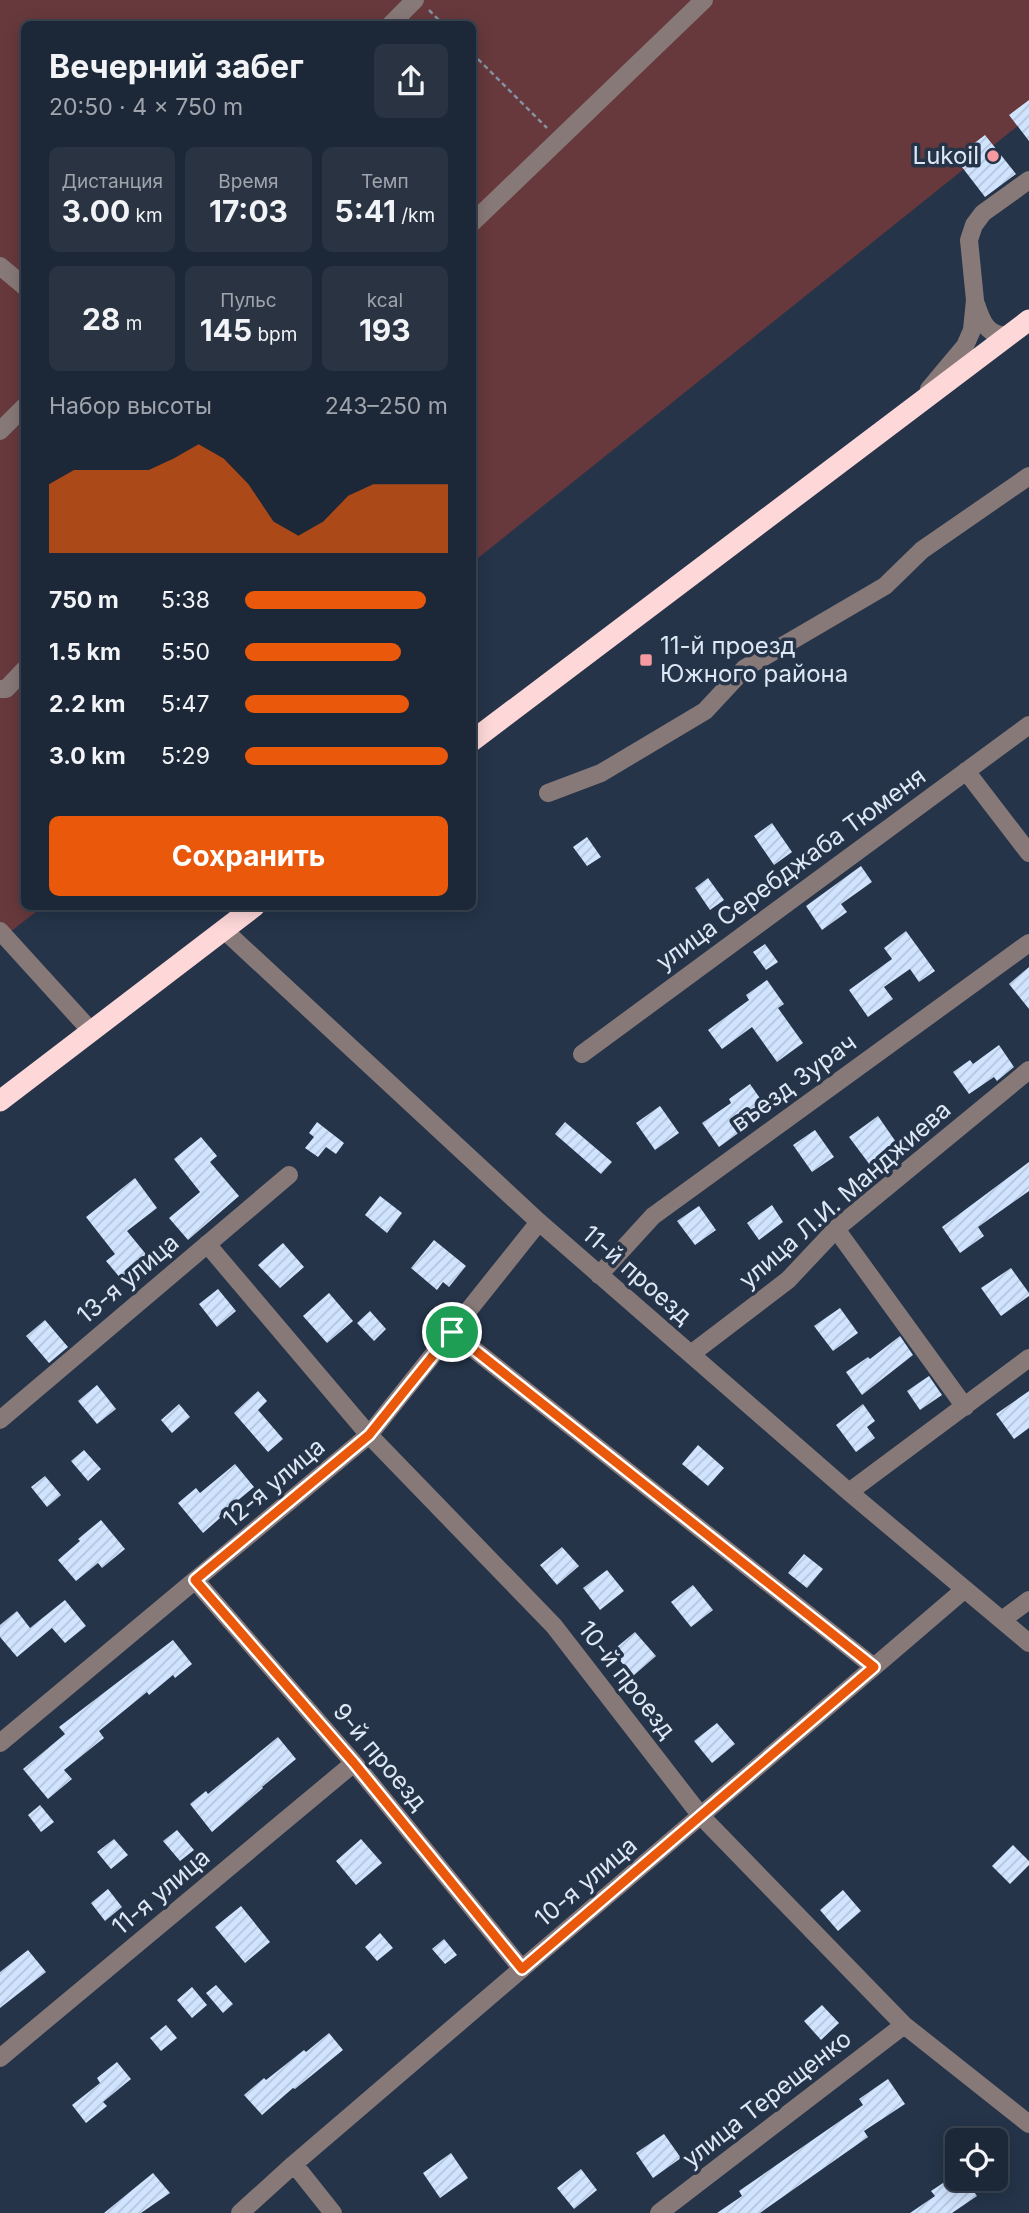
<!DOCTYPE html>
<html lang="ru">
<head>
<meta charset="utf-8">
<style>
  body { margin:0; font-family:Inter,sans-serif; background:#293342; color:#f1f3f6; height:100vh; display:flex; flex-direction:column; font-size:26px; white-space:nowrap }
  * { box-sizing:border-box; margin:0 }
  p { font-size:23px; color:#a0a5ad }
  .icon { flex:none; width:38px; height:38px; fill:none; stroke:currentColor; stroke-width:2; stroke-linecap:round; stroke-linejoin:round }
  .map { position:relative; flex:1; overflow:hidden }
  .details { position:absolute; left:21px; top:21px; width:455px; height:889px; display:flex; flex-direction:column; background:#1c2737; border-radius:10px; box-shadow:0 4px 18px #0003,0 0 0 2px #3a4452 }
  .details>* { flex:none }
  .buttons { position:absolute; left:945px; top:2128px; display:grid; gap:14px }
  .buttons a { display:grid; place-items:center; width:63px; height:63px; border-radius:10px; background:#1c2737; box-shadow:0 4px 18px #0003,0 0 0 2px #3a4452; font-size:35px }
  .pin { position:absolute; display:grid; place-items:center; width:60px; height:60px; color:#fff; margin:-30px; border:4px solid #fff; border-radius:50%; box-shadow:0 2px 7px #0007 }
  .round { display:grid; place-items:center; flex:none; width:74px; height:74px; border-radius:10px; background:#293342 }
  .overview { display:flex; align-items:center; justify-content:space-between; height:119px; padding:0 28px }
  h1 { font-size:32px; font-weight:700; line-height:52px }
  .metrics { display:grid; grid-template-columns:repeat(3,1fr); gap:10px; height:119px; padding:7px 28px }
  .metrics div { display:grid; align-content:center; border-radius:10px; background:#293342; text-align:center }
  .metrics b { font-size:30px; font-weight:700 }
  .metrics small { font-size:19px; font-weight:400 }
  .metrics p { font-size:19px }
  .chart { height:196px; padding:14px 28px }
  .chart p { display:flex; justify-content:space-between }
  .chart svg { width:100%; height:126px; margin-top:7px; fill:#ea580c; opacity:.7 }
  .button { display:flex; gap:14px; margin-top:auto; padding:14px 28px }
  .button a { flex:1; height:80px; border-radius:10px; background:#ea580c; color:#fff; font-size:28px; font-weight:700; line-height:80px; text-align:center }
  ul { padding:0 28px; list-style:none; font-size:23px }
  li { display:grid; grid-template-columns:112px 84px 1fr; align-items:center; height:52px }
  li i { height:18px; border-radius:9px; background:#ea580c }
  .map>svg:first-child { display:block }
  .grass { fill:#67393c }
  .building { fill:url(#building-hatch) }
  .lines { fill:none; stroke-linecap:round; stroke-linejoin:round }
  .path { stroke:#8692a3; stroke-width:2.5; stroke-dasharray:5 3.5; stroke-linecap:butt }
  .minor { stroke:#887979; stroke-width:18 }
  .highway { stroke:#fed8d9; stroke-width:21 }
  .route-casing { stroke:#fff; stroke-width:14 }
  .route { stroke:#ea580c; stroke-width:9 }
  .poi-dot { fill:#f49aa0; stroke:#253449; stroke-width:2.5 }
  .labels { text-anchor:middle; stroke-width:7; stroke-linejoin:round; paint-order:stroke }
  .poi-label { font-size:24px; fill:#dde7f5; stroke:#253449; text-anchor:end }
  .street-label { font-size:24px; fill:#dde7f5; stroke:#253449 }
</style>
</head>
<body>
<div class="map">
<svg width="1029" height="2213" viewBox="0 0 1029 2213">
  <defs>
    <pattern id="building-hatch" width="6" height="6" patternUnits="userSpaceOnUse" patternTransform="scale(1.75)"><rect width="6" height="6" fill="#d0e4ff"/><path d="M-1 1l2-2M0 6l6-6M5 7l2-2" fill="none" stroke="#b4c4db"/></pattern>
  </defs>
  <rect width="100%" height="100%" fill="#253449"/>
  <path class="grass" d="M0,0H1029V117L473,562L472,24H24V906L42,907L0,940Z"/>
  <path class="building" d="M1029,100V141L1009,115Z
    M985,135L1016,174L985,197L955,158Z
    M772,823L792,852L774,865L754,836Z
    M587,837L601,857L587,866L573,847Z
    M861,866L872,882L841,904L847,912L822,930L806,906Z
    M708,878L724,900L710,910L695,888Z
    M906,931L935,971L919,982L910,969L884,987L893,999L868,1017L849,990L892,959L884,948Z
    M765,944L778,962L766,970L753,952Z
    M1029,967V1009L1009,984Z
    M767,980L784,1004L778,1008L803,1043L777,1062L752,1027L722,1049L708,1030L749,1000L746,995Z
    M999,1045L1014,1067L997,1081L994,1077L969,1094L953,1072L970,1060L973,1064Z
    M750,1084L769,1111L719,1147L702,1123L731,1103L729,1099Z
    M660,1106L679,1133L655,1150L636,1123Z
    M878,1116L898,1145L870,1165L849,1137Z
    M317,1122L344,1143L336,1154L326,1147L318,1157L305,1148L314,1137L309,1133Z
    M565,1122L612,1162L601,1174L555,1134Z
    M815,1130L834,1157L812,1172L793,1145Z
    M201,1137L217,1156L210,1162L239,1196L188,1240L169,1218L200,1192L174,1159Z
    M1029,1162V1191L978,1227L984,1236L960,1253L942,1227Z
    M135,1178L157,1208L127,1231L154,1264L127,1286L106,1261L115,1254L86,1217Z
    M380,1196L402,1213L387,1233L365,1215Z
    M772,1205L783,1222L759,1240L747,1223Z
    M699,1206L716,1230L695,1245L677,1221Z
    M434,1240L466,1266L449,1287L443,1282L437,1290L411,1268Z
    M283,1243L304,1267L280,1288L258,1265Z
    M1011,1268L1029,1293V1296L1001,1316L981,1288Z
    M218,1289L236,1311L217,1327L199,1304Z
    M329,1293L353,1321L327,1343L303,1316Z
    M840,1308L858,1333L833,1351L814,1326Z
    M370,1311L386,1329L374,1341L357,1323Z
    M45,1320L68,1347L49,1363L26,1336Z
    M900,1336L913,1355L862,1395L846,1372L868,1357L870,1359Z
    M929,1376L942,1395L920,1410L907,1391Z
    M97,1385L116,1409L97,1424L78,1401Z
    M258,1391L267,1401L258,1410L283,1439L268,1452L234,1413Z
    M1029,1391V1428L1014,1439L996,1414Z
    M179,1404L190,1417L172,1433L161,1420Z
    M863,1404L875,1421L867,1427L875,1438L856,1452L836,1425Z
    M698,1445L724,1468L708,1486L682,1464Z
    M84,1450L101,1469L88,1481L71,1461Z
    M235,1464L254,1487L219,1516L220,1518L203,1533L178,1503L196,1488L200,1493Z
    M45,1476L61,1495L47,1507L31,1487Z
    M101,1520L125,1549L102,1568L98,1563L76,1581L58,1560L80,1541L78,1539Z
    M562,1547L579,1566L557,1585L540,1565Z
    M804,1554L823,1569L807,1588L788,1573Z
    M607,1570L624,1591L600,1610L583,1588Z
    M693,1585L713,1610L691,1627L671,1602Z
    M65,1600L86,1626L65,1643L52,1628L17,1657L0,1637V1625L17,1611L30,1628Z
    M635,1632L656,1656L633,1676L612,1651Z
    M173,1640L192,1664L175,1678L173,1675L149,1695L147,1692L99,1731L104,1738L64,1770L72,1779L48,1799L23,1769L65,1734L59,1727Z
    M717,1723L735,1744L712,1763L694,1741Z
    M278,1737L296,1759L262,1787L263,1788L212,1832L190,1804L206,1791L208,1794Z
    M40,1805L54,1822L41,1832L28,1815Z
    M177,1830L194,1850L180,1861L163,1841Z
    M114,1839L128,1855L111,1869L97,1852Z
    M361,1839L382,1863L356,1885L336,1861Z
    M1013,1845L1029,1861V1865L1010,1884L992,1866Z
    M108,1889L122,1907L105,1921L91,1903Z
    M843,1890L861,1911L838,1931L820,1910Z
    M241,1906L270,1942L245,1963L215,1927Z
    M380,1933L393,1948L377,1961L365,1947Z
    M444,1939L457,1955L445,1964L432,1949Z
    M28,1950L46,1972L0,2008V1972Z
    M216,1985L233,2004L223,2013L206,1993Z
    M192,1987L207,2005L192,2018L177,2000Z
    M822,2005L839,2023L821,2040L804,2021Z
    M166,2025L177,2038L161,2051L150,2038Z
    M329,2033L343,2050L295,2089L293,2088L262,2115L244,2095L264,2078L266,2080L304,2050L306,2052Z
    M117,2062L131,2079L103,2102L107,2106L86,2123L72,2105L100,2083L97,2078Z
    M888,2079L905,2104L864,2131L868,2137L760,2213H717L742,2196L739,2191L863,2105L859,2099Z
    M664,2134L681,2158L653,2178L636,2153Z
    M451,2153L468,2178L440,2198L423,2173Z
    M581,2169L597,2190L574,2209L557,2188Z
    M153,2173L170,2193L141,2213H104Z
    M949,2179H965L977,2196L952,2213H910L935,2196L931,2191Z"/>
  <g class="lines">
    <path class="path" d="M429,10L443,24
      M472,53L547,128"/>
    <path class="minor" d="M391,24L415,0
      M472,223L704,0
      M0,266L24,286
      M976,304C982,322 987,336 1009,336
      M929,389L965,346L972,330L975,300L969,240L974,225L983,213L1029,180
      M0,431L24,407
      M0,689H6L24,670
      M966,771L1029,853
      M548,793L601,773L705,711L745,668L885,586L922,550L1029,476
      M224,930L539,1222L849,1492L1029,1643
      M0,931L91,1031
      M582,1054L1029,725
      M836,1229L965,1407
      M207,1244L369,1435L554,1626L701,1816L904,2025L1029,2124
      M599,1275L653,1216L1029,943
      M452,1332L874,1667
      M691,1354L788,1280L837,1228L1029,1070
      M0,1420L289,1175
      M849,1492L1029,1358
      M195,1580L354,1763L522,1969
      M1002,1620L1029,1600
      M0,1743L369,1435L539,1222
      M0,2058L354,1763
      M294,2164L333,2213
      M240,2213L294,2164L965,1589
      M659,2213L904,2025"/>
    <path class="highway" d="M472,741L1029,320
      M0,1101L255,906"/>
  </g>
  <g class="lines">
    <g class="route-casing">
      <path id="route" d="M452,1332L874,1667L522,1969L354,1763L195,1580L369,1435Z"/>
    </g>
    <use href="#route" class="route"/>
  </g>
  <g class="poi-dot">
    <circle cx="993" cy="156" r="7"/>
    <rect x="639" y="653" width="14" height="14" rx="3.5"/>
  </g>
  <g class="labels">
    <g class="poi-label">
      <text x="979" y="164">Lukoil</text>
      <text x="660" y="654" text-anchor="start">11-й проезд<tspan x="660" dy="28">Южного района</tspan></text>
    </g>
    <g class="street-label">
      <text transform="translate(791 869) rotate(-36)" y="8">улица Серебджаба Тюменя</text>
      <text transform="translate(794 1083) rotate(-36)" y="8">въезд Зурач</text>
      <text transform="translate(845 1195) rotate(-41)" y="8">улица Л.И. Манджиева</text>
      <text transform="translate(637 1275) rotate(41)" y="8">11-й проезд</text>
      <text transform="translate(128 1279) rotate(-40)" y="8">13-я улица</text>
      <text transform="translate(274 1483) rotate(-40)" y="8">12-я улица</text>
      <text transform="translate(627 1680) rotate(52)" y="8">10-й проезд</text>
      <text transform="translate(380 1757) rotate(50)" y="8">9-й проезд</text>
      <text transform="translate(586 1882) rotate(-40)" y="8">10-я улица</text>
      <text transform="translate(161 1892) rotate(-40)" y="8">11-я улица</text>
      <text transform="translate(767 2099) rotate(-38)" y="8">улица Терещенко</text>
    </g>
  </g>
</svg>
<div class="buttons">
<a><svg class="icon" aria-label="locate" viewBox="0 0 24 24"><circle cx="12" cy="12" r="6"/><path d="M12 2v4M12 18v4M2 12h4M18 12h4"/></svg></a>
</div>
<div class="pin" style="left:452px;top:1332px;background:#1e9e55"><svg class="icon" aria-label="arrive" viewBox="0 0 24 24"><path d="M6 21V4h12l-3 4 3 4H6"/></svg></div>
<section class="details">
<div class="overview"><div><h1>Вечерний забег</h1><p>20:50 · 4 × 750 m</p></div><a class="round"><svg class="icon" aria-label="share" viewBox="0 0 24 24"><path d="M12 15V3M7 8l5-5 5 5M5 13v7h14v-7"/></svg></a></div>
<div class="metrics">
<div><p>Дистанция</p><b>3.00<small> km</small></b></div>
<div><p>Время</p><b>17:03</b></div>
<div><p>Темп</p><b>5:41<small> /km</small></b></div>
</div>
<div class="metrics">
<div><b>28<small> m</small></b></div>
<div><p>Пульс</p><b>145<small> bpm</small></b></div>
<div><p>kcal</p><b>193</b></div>
</div>
<div class="chart"><p><span>Набор высоты</span>243–250 m</p>
<svg viewBox="0 0 160 44" preserveAspectRatio="none"><path d="M0 44V20L10 15L20 15L30 15L40 15L50 11L60 6L70 11L80 20L90 33L100 38L110 33L120 24L130 20L140 20L150 20L160 20V44z"/></svg>
</div>
<ul>
<li><b>750 m</b>5:38<i style="width:89%"></i></li>
<li><b>1.5 km</b>5:50<i style="width:77%"></i></li>
<li><b>2.2 km</b>5:47<i style="width:81%"></i></li>
<li><b>3.0 km</b>5:29<i style="width:100%"></i></li>
</ul>
<div class="button"><a>Сохранить</a></div>
</section>
</div>
</body>
</html>
